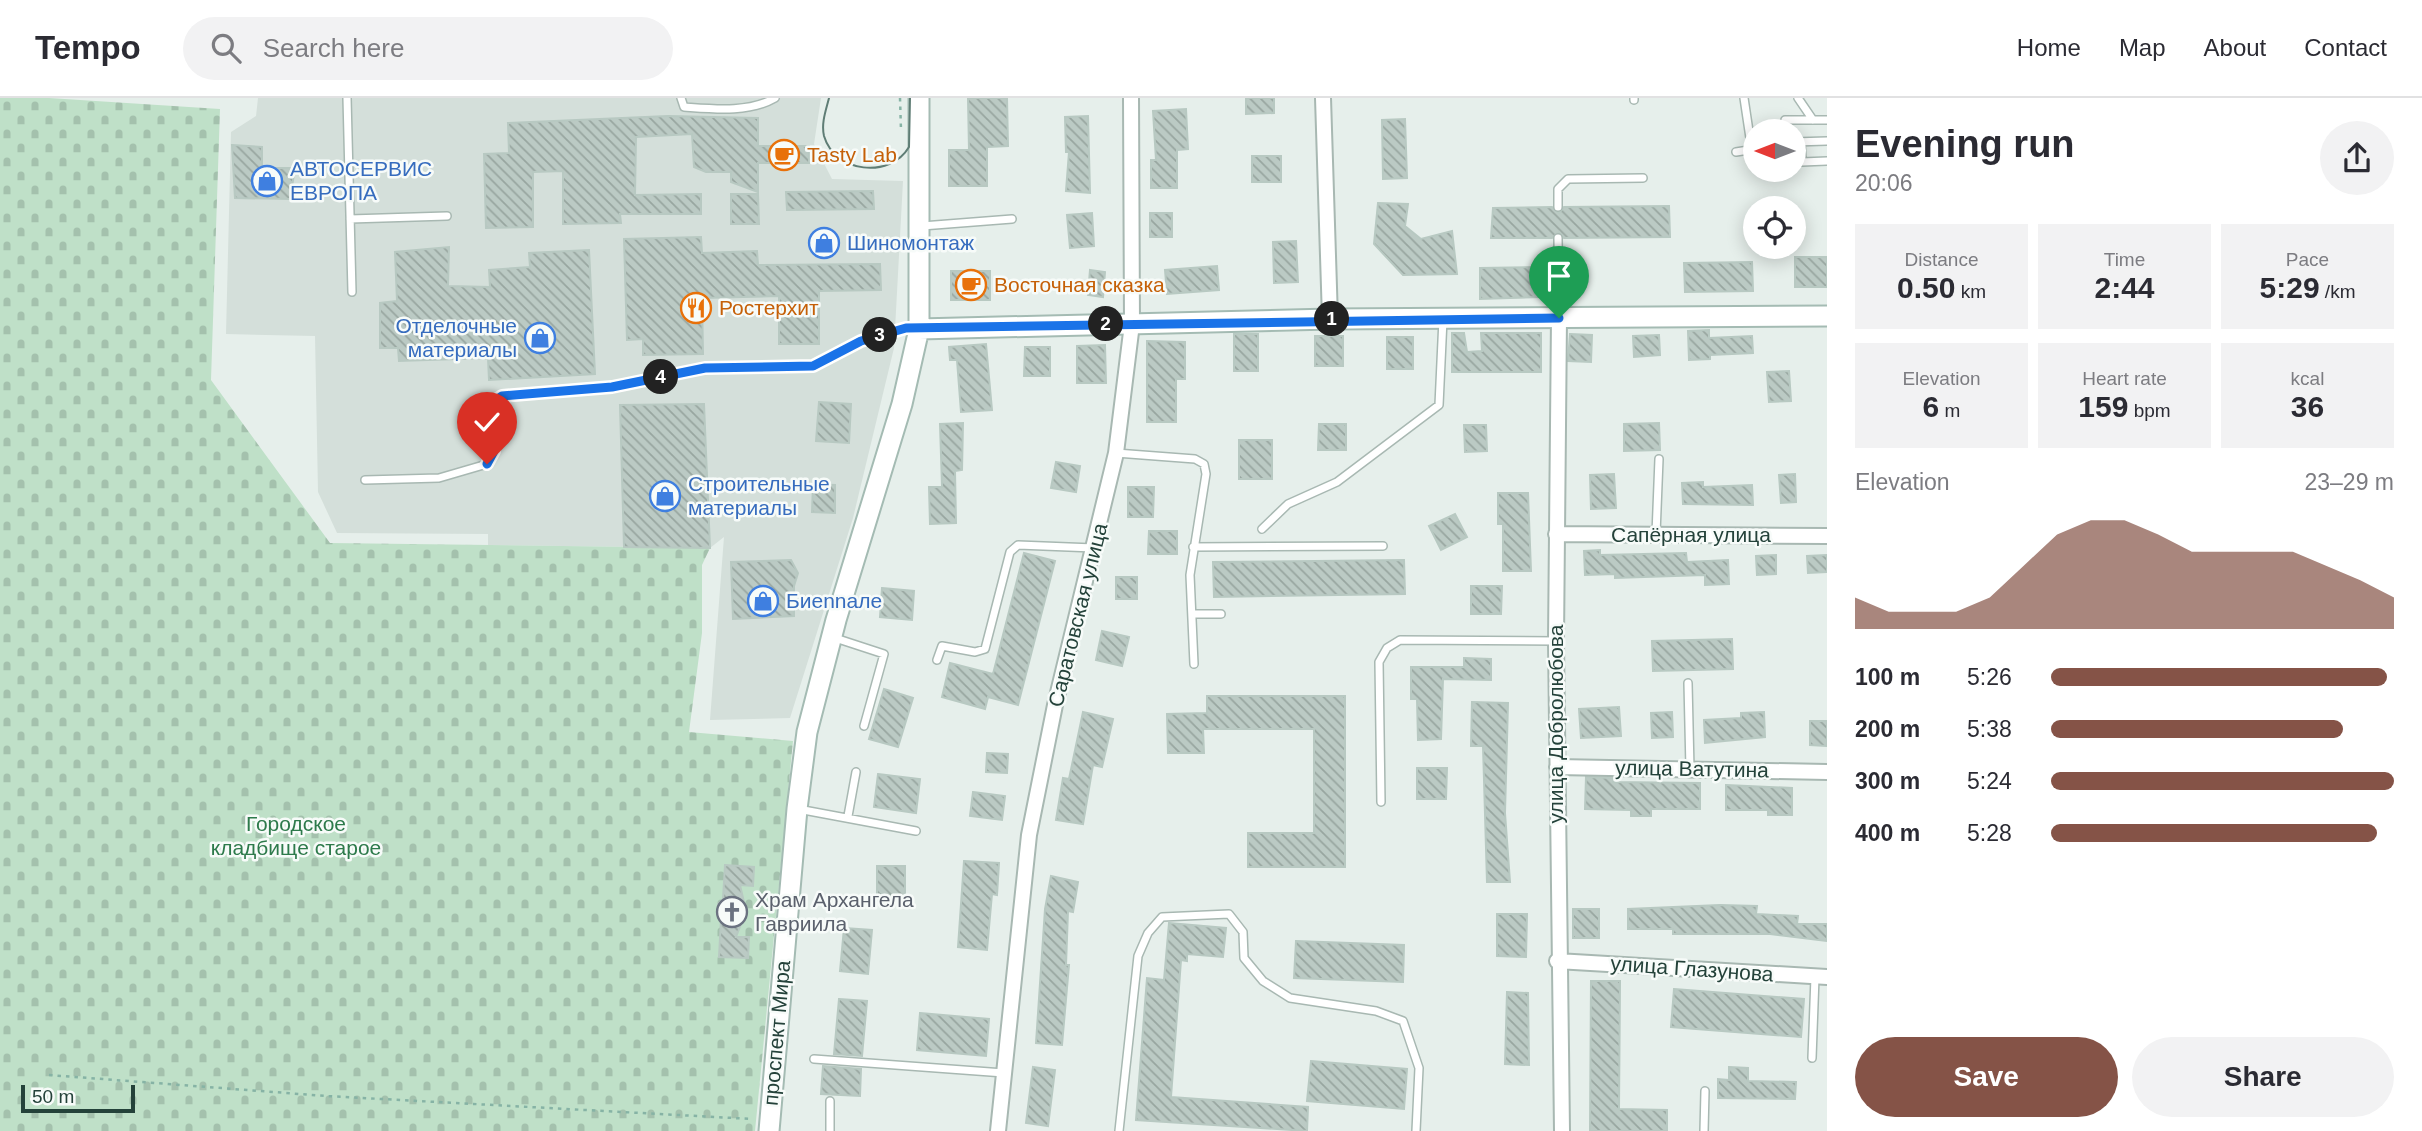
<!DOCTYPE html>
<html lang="en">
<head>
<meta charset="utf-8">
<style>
  body { margin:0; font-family:Arial,sans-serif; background:#f2f2f3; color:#2b2b33; height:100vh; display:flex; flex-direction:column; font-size:26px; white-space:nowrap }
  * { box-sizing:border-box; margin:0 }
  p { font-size:23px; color:#7c7c81 }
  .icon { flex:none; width:38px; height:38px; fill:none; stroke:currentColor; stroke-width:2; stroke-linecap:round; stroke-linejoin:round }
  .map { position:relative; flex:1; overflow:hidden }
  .side { display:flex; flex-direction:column; background:#fff; width:595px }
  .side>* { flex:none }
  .needle { width:46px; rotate:270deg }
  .controls { position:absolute; left:1743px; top:21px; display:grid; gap:14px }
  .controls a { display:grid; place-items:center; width:63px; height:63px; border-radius:50%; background:#fff; box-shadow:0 4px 18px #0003; font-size:35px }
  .scale { position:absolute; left:21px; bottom:18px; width:114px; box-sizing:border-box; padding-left:7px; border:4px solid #24423a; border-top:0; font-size:19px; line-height:24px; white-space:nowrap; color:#24423a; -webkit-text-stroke:5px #f7fbf9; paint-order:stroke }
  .pin { position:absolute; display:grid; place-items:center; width:60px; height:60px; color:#fff; margin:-72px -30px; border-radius:50% 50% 50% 0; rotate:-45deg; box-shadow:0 0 7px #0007 }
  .pin .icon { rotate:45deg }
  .km { position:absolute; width:35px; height:35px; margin:-18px; border-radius:50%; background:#222; color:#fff; font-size:19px; line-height:35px; text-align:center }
  .round { display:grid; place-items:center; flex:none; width:74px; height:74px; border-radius:37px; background:#f2f2f3 }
  .overview { display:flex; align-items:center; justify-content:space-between; height:119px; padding:0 28px }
  h1 { font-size:38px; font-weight:700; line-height:52px }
  .figures { display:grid; grid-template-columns:repeat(3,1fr); gap:10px; height:119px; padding:7px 28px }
  .figures div { display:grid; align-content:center; border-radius:0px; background:#f2f2f3; text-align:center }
  .figures b { font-size:30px; font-weight:700 }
  .figures small { font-size:19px; font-weight:400 }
  .figures p { font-size:19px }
  .chart { height:196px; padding:14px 28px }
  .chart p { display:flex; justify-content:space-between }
  .chart svg { width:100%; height:126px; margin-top:7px; fill:#855347; opacity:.7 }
  .action { display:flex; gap:14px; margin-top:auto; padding:14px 28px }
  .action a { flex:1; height:80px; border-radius:42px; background:#855347; color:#fff; font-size:28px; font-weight:700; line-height:80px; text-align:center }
  .action a+a { background:#f2f2f3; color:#2b2b33 }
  ul { padding:0 28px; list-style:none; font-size:23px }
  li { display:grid; grid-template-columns:112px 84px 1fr; align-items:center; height:52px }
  li i { height:18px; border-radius:9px; background:#855347 }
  header { display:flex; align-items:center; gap:42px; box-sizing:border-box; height:98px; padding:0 35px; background:#fff; border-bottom:2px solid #e1e1e2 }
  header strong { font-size:33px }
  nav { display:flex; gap:38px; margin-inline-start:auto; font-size:24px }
  .search { width:490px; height:63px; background:#f2f2f3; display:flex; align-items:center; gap:18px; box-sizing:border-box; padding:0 24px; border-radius:38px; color:#7c7c81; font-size:26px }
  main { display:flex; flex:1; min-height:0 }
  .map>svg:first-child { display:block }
  .built { fill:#d4dfda }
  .cemetery { fill:url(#cemetery-stones) }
  .building { fill:url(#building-back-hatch); stroke:#b8c9c2; stroke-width:2 }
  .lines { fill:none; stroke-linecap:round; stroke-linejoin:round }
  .lane-casing { stroke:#a8b8b2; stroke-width:10 }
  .street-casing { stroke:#a8b8b2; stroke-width:18 }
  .secondary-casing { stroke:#a4bbb3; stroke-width:23 }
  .path { stroke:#86b3a5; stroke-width:2.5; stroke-dasharray:3.5 5; stroke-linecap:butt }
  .lane { stroke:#fff; stroke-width:7 }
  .street { stroke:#fff; stroke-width:14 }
  .secondary { stroke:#fff; stroke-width:19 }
  .tram { stroke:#5f7d75; stroke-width:2 }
  .route-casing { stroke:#fff; stroke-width:14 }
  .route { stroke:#1a73e8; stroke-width:9 }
  .labels { text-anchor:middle; stroke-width:5; stroke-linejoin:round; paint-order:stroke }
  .food-label { font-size:21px; fill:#c56008; stroke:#f7fbf9; text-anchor:start }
  .shop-label { font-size:21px; fill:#366cbe; stroke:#f7fbf9; text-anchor:start }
  .street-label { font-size:21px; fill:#24423a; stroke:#f7fbf9 }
  .park-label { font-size:21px; fill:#2d7a4b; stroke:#f7fbf9 }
  .worship-label { font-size:21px; fill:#5b616d; stroke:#f7fbf9; text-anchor:start }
</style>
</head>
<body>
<header>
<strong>Tempo</strong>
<div class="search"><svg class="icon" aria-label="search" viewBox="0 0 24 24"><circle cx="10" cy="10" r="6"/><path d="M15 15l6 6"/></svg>Search here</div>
<nav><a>Home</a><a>Map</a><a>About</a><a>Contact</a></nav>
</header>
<main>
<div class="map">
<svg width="1827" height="1033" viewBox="0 0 1827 1033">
  <defs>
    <pattern id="cemetery-stones" width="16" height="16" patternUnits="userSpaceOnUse" patternTransform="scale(1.75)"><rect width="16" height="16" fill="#bfe0c8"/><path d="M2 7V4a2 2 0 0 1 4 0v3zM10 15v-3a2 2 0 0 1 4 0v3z" fill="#a4c1ad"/></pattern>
    <pattern id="building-back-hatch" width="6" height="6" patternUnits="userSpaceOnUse" patternTransform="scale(1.75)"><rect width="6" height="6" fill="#bbcac4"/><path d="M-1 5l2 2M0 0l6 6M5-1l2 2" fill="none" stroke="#98a6a0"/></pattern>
  </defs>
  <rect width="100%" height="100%" fill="#e6efeb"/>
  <path class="built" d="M258,0H821L814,46L832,81L903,83L894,250L853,420L790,620L710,622L724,439L710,450L488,447V436L337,435L318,394L315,238L226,236L231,34L256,18Z"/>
  <path class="cemetery" d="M0,0H49L220,11L211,282L330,445L710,450L702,467V535L689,634L793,643L755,1033H0Z"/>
  <path class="building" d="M968,0H1007L1008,48L987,49V88H949V52H969Z
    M1246,0H1274V15L1246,16Z
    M1186,11L1188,51L1177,52V90H1151V62H1156L1153,13Z
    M668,18L758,20V48H809V65H758V94L731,84V74H706L694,69L692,36L636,39L635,97L701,96V116H620L621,125L563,126V73L533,74V129L486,130L484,56L509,55L508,25Z
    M1088,18L1090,95L1066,93L1069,54H1066L1065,19Z
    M1405,21L1407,80L1383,81L1382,22Z
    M232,47L262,49V70H295L290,101L235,100Z
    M1252,58H1281V84H1252Z
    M873,93L874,111L787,112L786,94Z
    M731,96H758L759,126H731Z
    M1378,105L1408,106L1405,128L1421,141L1452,133L1457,176L1403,177L1374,146Z
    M1669,108L1670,139L1564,140L1559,134L1552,140H1491L1493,110L1552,109L1559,115L1564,109Z
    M1092,115L1094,148L1070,150L1067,117Z
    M1150,115H1172V139H1150Z
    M701,139L702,155L757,153L758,167L880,166L881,192L819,193V246H779V198L702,200L703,256L643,257V241L627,242L624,141Z
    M1296,143L1298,184L1274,185L1273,144Z
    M449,149L448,188L490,189L489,172L530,169L529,155L589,152L595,276L489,282L488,260L399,263L398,250H380V205L397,203L395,154Z
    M1795,159H1827V189H1795Z
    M1752,164L1753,193L1685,194L1684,165Z
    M1217,168L1219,192L1167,196L1165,172Z
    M1540,169L1541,199L1480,201V170Z
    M1090,172L1105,174L1103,199L1088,197Z
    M951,173H990V202H951Z
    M1709,232V240L1752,238L1753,255L1710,257V261L1689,262L1688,233Z
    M1452,235H1464L1467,254L1482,253L1481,235H1541V274H1452Z
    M1234,236H1258V273H1234Z
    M1570,236L1592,237L1591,264L1568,263Z
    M1659,237L1660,257L1634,259L1633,238Z
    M1315,238H1343V268H1315Z
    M1387,239H1413V271H1387Z
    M1147,243L1185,244V281H1176V324H1147Z
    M986,246L992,312L961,314L957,262H950L949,249Z
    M1105,247L1106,285H1077V248Z
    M1025,249H1050V278H1024Z
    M1789,273L1791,303L1769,304L1767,274Z
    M819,304L851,306L849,345L816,343Z
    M704,306L710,450L624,449L620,307Z
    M963,325L962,372L955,373L956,425L930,426L929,389H942L940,326Z
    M1659,325L1660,352L1624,353V326Z
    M1319,326H1346V352H1318Z
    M1464,327H1486L1487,353L1465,354Z
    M1239,342H1272V381H1239Z
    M1056,364L1080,368L1076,394L1051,390Z
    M1614,376L1616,410L1591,411L1590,377Z
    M1795,376L1796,404L1781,405L1779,377Z
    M1703,384V389L1752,387L1753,407L1683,406L1682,385Z
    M813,386L835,387V415L812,414Z
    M1128,389H1154L1153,419H1128Z
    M1498,395H1528L1531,473H1503V426H1498Z
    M1455,416L1467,439L1441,452L1429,428Z
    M1149,433H1177V456H1148Z
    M1600,452V457L1686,455L1687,464L1728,462L1729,486L1705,487V477L1615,480V476L1585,477L1584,453Z
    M1024,455L1055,463L1018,607L988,599L985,611L942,599L950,565L993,576Z
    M1776,457V476L1757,477L1756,458Z
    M1827,457V474L1808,475L1807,458Z
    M791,462L798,475L794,488V518L733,521L731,464Z
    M1404,462L1405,496L1214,499L1213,464Z
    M1116,479H1137V501H1116Z
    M1471,488H1502L1501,516H1471Z
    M882,490L914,493L912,522L880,519Z
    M1102,533L1129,539L1122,568L1096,562Z
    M1732,541L1733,571L1653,573L1652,543Z
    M1464,560L1491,561V582L1443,581L1441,641L1418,642L1417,601H1411V569H1464Z
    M884,591L913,600L898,649L869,641Z
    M1207,598H1345V769H1248V735H1314V631H1203L1204,655H1168L1167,616L1207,615Z
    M1472,604L1508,605L1505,715L1510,784H1487L1483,648H1471Z
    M1619,609L1621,638L1581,640L1579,611Z
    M1083,614L1113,621L1102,669L1093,667L1083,726L1056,722L1063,680L1069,681Z
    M1672,614L1673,639L1652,640L1651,615Z
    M1764,614L1765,639L1705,645L1704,622L1741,620V615Z
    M1810,623H1827V648L1810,647Z
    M987,655L1008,656L1007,675L986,674Z
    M1417,670H1447L1446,701H1417Z
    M878,676L920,681L916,715L874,709Z
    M1586,679L1613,680V684L1700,685V711H1651V718H1631V712L1585,711Z
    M1726,687L1792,690V717H1768V712H1726Z
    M973,694L1005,698L1002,722L970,718Z
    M964,763L999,765L997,797L992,796L987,852L958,849Z
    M725,767L754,769L753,788L740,787L746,813L736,839H749L748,860L719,859L721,821L718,806L723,801Z
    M877,768H905V803H877Z
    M1051,778L1078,784L1073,814L1068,813L1066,867H1069L1062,947L1036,945L1045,811Z
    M1720,807L1757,808L1756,816L1798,818L1797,826H1827V843L1770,836H1673V831H1628V811Z
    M1573,811H1599V840H1573Z
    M1497,816H1527L1526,859L1497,858Z
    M1169,825L1226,830L1223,859L1187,856V863L1181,862L1171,999L1308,1009L1307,1033L1136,1022L1147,880L1164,882Z
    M844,830L872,832L868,876L840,873Z
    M1296,843L1404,847L1403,884L1294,880Z
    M1591,883H1620L1619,1011L1667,1012V1033H1590Z
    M1674,891L1804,901L1801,939L1671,929Z
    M1507,894L1528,895L1529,967L1505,966Z
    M839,901L867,903L862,958L834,956Z
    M920,915L989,921L986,958L917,952Z
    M1311,963L1407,971L1404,1011L1307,1003Z
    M823,968L861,971L860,998L821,996Z
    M1033,969L1055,972L1048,1028L1026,1025Z
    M1729,969L1748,970V983L1796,984L1795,1001L1718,1000V981L1729,982Z"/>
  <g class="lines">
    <g class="lane-casing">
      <path id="lane" d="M347,0L352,194
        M681,0L684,9C713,11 749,15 775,0
        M1634,0V2
        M1744,0L1750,40L1755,42
        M1798,0L1813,22
        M1785,22H1827
        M1794,44L1827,43
        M1736,54L1755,51
        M1794,64H1802L1801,44
        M1802,64L1827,63
        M1558,109V91L1568,81L1643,80
        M350,121L447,118
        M922,128L1012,121
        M1558,140L1559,219
        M1116,355L1195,361L1204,366L1206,376L1190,477L1194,566
        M365,382L439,380L487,366L494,353L495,303L502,298L612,289L705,269L813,268L861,243L906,230L918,231
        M1262,431L1288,406L1337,384L1439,307L1443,221
        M1656,436L1659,361
        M1193,449L1383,448
        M1193,516H1221
        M832,539L884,556L864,628
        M937,562L942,548L975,554L985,551L1010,454L1018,447L1094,450
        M1688,585L1690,671
        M1381,704L1379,564L1387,550L1400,542L1556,543
        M798,711L916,733
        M848,718L856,674
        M1812,960L1815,879
        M814,961L1004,975
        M830,1003V1033
        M1119,1033L1138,858L1148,835L1162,819L1229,816L1243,834L1244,860L1263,883L1290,900L1376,913L1403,923L1419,970L1416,1033
        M1704,1033L1705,993"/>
    </g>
    <g class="street-casing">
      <path id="street" d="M1323,0L1330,221
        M1559,220L1556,543L1562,1033
        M1556,436L1827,438
        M1557,669L1827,674
        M1557,863L1827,879
        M998,1033L1029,737L1055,607L1116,355L1132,226L1131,0"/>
    </g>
    <g class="secondary-casing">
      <path id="secondary" d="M919,231L1330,221L1827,218
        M769,1033L797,711L807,634L836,522L902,306L919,231V0"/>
    </g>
    <path class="path" d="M900,0L901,32
      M49,977L326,998L752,1021"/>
    <use href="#lane" class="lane"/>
    <use href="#street" class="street"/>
    <use href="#secondary" class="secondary"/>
    <path class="tram" d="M829,0C826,12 821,25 824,38C835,75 890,81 909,49L910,0"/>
  </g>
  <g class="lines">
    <g class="route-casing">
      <path id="route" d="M487,366L494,353L495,303L502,298L612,289L705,270L813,268L861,243L906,230L1559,220"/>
    </g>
    <use href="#route" class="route"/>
  </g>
  <defs>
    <g id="cafe-ring" transform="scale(1.575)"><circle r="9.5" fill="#f7fbf9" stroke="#e8710a" stroke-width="1.5"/><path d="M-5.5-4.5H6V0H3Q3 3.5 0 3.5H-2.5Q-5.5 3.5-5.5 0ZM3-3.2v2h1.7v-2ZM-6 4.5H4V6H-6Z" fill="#e8710a"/></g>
    <g id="shop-ring" transform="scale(1.575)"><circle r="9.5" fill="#f7fbf9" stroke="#3f7fe0" stroke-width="1.5"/><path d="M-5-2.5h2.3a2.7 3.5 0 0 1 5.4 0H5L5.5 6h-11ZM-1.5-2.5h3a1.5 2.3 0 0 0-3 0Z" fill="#3f7fe0"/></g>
    <g id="restaurant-ring" transform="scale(1.575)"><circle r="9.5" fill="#f7fbf9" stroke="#e8710a" stroke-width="1.5"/><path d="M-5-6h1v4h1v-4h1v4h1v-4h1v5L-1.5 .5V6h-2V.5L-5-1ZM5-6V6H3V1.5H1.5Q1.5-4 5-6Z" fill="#e8710a"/></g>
    <g id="church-ring" transform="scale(1.575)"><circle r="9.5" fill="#f7fbf9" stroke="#6b7280" stroke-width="1.5"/><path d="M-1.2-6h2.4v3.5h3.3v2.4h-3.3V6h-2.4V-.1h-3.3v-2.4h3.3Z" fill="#6b7280"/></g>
  </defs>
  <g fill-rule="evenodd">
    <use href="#cafe-ring" x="784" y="57"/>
    <use href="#shop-ring" x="267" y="83"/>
    <use href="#shop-ring" x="824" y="145"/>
    <use href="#cafe-ring" x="971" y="187"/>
    <use href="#restaurant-ring" x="696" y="210"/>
    <use href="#shop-ring" x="540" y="240"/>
    <use href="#shop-ring" x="665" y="398"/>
    <use href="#shop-ring" x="763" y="503"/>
    <use href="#church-ring" x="732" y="814"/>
  </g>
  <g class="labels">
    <g class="food-label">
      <text x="807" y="64">Tasty Lab</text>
      <text x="994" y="194">Восточная сказка</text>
      <text x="719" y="217">Ростерхит</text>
    </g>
    <g class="shop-label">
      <text x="290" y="78">АВТОСЕРВИС<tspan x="290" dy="24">ЕВРОПА</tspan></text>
      <text x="847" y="152">Шиномонтаж</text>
      <text x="517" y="235" text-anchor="end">Отделочные<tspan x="517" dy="24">материалы</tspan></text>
      <text x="688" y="393">Строительные<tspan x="688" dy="24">материалы</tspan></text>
      <text x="786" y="510">Биеnnале</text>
    </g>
    <g class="street-label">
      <text x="1691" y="444">Сапёрная улица</text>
      <text transform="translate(1078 517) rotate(-76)" y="7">Саратовская улица</text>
      <text transform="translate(1556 626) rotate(-90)" y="7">улица Добролюбова</text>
      <text transform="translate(1692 671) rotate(1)" y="7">улица Ватутина</text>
      <text transform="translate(1692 871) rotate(4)" y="7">улица Глазунова</text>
      <text transform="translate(777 935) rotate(-85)" y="7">проспект Мира</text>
    </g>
    <g class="park-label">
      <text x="296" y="733">Городское<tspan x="296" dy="24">кладбище старое</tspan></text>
    </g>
    <g class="worship-label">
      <text x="755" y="809">Храм Архангела<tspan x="755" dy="24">Гавриила</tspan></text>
    </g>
  </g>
</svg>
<div class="controls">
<a><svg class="needle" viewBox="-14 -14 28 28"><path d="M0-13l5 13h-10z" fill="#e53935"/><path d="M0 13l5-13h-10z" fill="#7c7c81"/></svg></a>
<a><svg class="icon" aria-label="locate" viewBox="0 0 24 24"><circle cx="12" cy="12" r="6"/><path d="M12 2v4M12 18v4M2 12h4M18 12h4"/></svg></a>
</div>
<div class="scale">50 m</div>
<div class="pin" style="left:1559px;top:220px;background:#1e9e55"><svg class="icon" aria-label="arrive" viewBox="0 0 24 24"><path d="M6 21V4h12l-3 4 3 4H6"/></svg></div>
<div class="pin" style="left:487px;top:366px;background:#d93025"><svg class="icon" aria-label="check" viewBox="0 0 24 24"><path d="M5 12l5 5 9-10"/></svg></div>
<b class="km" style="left:1332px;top:221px">1</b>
<b class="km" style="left:1106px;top:226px">2</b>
<b class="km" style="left:880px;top:237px">3</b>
<b class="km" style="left:661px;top:279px">4</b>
</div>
<section class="side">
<div class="overview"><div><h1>Evening run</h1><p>20:06</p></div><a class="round"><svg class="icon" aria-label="share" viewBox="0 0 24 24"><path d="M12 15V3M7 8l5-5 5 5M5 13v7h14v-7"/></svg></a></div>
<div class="figures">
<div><p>Distance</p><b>0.50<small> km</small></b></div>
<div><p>Time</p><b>2:44</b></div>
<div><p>Pace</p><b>5:29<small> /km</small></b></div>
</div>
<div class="figures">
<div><p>Elevation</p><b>6<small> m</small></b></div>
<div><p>Heart rate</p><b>159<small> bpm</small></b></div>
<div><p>kcal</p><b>36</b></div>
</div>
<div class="chart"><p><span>Elevation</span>23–29 m</p>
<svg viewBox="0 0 160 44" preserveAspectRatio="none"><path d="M0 44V33L10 38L20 38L30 38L40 33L50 22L60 11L70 6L80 6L90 11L100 17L110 17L120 17L130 17L140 22L150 27L160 33V44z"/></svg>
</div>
<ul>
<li><b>100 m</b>5:26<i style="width:98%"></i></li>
<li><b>200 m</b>5:38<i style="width:85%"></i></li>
<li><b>300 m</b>5:24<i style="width:100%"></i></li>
<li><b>400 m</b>5:28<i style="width:95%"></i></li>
</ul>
<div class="action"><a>Save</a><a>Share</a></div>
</section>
</main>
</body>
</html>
